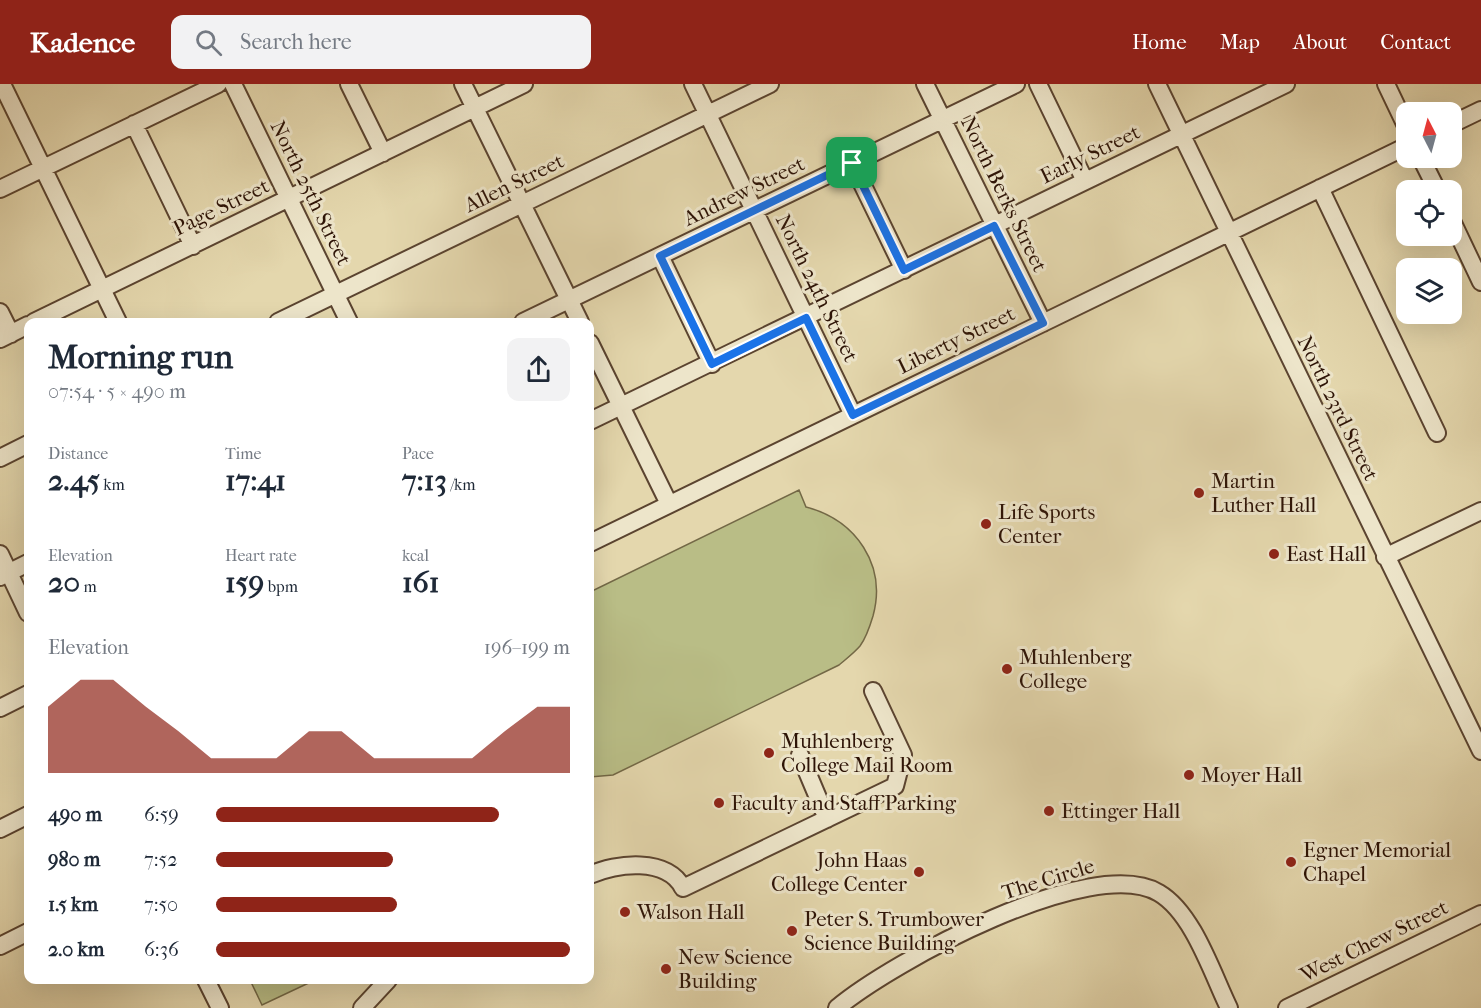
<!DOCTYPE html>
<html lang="en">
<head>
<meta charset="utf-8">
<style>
  body { margin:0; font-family:"IM FELL French Canon",serif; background:#f2f2f3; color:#1f2937; height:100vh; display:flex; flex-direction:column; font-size:22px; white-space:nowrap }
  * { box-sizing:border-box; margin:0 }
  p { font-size:20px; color:#747a83 }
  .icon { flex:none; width:33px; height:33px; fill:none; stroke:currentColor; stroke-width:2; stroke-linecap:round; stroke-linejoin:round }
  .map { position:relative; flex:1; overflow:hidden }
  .details { position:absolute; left:24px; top:234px; width:570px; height:666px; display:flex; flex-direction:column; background:#fff; border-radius:12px; box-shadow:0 6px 24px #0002 }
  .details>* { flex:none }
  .needle { width:39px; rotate:354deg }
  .buttons { position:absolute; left:1396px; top:18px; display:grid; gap:12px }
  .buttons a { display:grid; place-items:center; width:66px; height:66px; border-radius:12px; background:#fff; box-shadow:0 6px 24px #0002; font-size:30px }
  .pin { position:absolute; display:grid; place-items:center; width:51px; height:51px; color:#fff; margin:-26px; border-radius:12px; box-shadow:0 3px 9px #0006 }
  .round { display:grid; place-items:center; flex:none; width:63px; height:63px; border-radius:12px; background:#f2f2f3 }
  .head { display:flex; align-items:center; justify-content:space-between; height:102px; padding:0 24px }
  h1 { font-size:33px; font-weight:800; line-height:45px }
  .metrics { display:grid; grid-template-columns:repeat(3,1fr); gap:9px; height:102px; padding:6px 24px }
  .metrics div { display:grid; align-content:center }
  .metrics b { font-size:30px; font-weight:800 }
  .metrics small { font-size:16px; font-weight:400 }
  .metrics p { font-size:16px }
  .chart { height:168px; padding:12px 24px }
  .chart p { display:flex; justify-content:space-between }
  .chart svg { width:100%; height:108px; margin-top:6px; fill:#8f2418; opacity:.7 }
  ul { padding:0 24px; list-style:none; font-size:20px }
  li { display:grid; grid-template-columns:96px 72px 1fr; align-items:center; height:45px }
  li i { height:15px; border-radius:8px; background:#8f2418 }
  header { display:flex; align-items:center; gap:36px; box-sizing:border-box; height:84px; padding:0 30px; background:#8f2418; color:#fff }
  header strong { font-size:28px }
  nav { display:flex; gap:33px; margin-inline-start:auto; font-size:21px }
  .search { width:420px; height:54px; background:#f2f2f3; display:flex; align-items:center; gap:15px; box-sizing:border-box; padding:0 21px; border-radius:12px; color:#747a83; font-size:22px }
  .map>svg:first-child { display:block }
  .green { fill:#b9bd86; stroke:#736846; stroke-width:1.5 }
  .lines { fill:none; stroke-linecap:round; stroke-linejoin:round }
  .minor-casing { stroke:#5b4430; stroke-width:20 }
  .minor { stroke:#ede5ca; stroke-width:16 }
  .route-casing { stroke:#fff; stroke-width:12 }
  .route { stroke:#1a73e8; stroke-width:8 }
  .poi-dot { fill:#8f2418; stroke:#ede5ca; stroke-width:2 }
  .labels { text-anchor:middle; stroke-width:6; stroke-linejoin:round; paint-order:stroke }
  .street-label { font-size:21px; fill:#2d1306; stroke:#ede5ca }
  .poi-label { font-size:21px; fill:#2d1306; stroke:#ede5ca; text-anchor:start }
</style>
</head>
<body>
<header>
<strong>Kadence</strong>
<div class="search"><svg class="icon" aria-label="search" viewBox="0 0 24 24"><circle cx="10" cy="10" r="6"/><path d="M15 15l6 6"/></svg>Search here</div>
<nav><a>Home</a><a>Map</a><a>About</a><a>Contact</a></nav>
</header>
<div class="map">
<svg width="1481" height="924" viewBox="0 0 1481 924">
  <rect width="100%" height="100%" fill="#e4d7ad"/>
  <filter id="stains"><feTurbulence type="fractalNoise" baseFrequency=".00333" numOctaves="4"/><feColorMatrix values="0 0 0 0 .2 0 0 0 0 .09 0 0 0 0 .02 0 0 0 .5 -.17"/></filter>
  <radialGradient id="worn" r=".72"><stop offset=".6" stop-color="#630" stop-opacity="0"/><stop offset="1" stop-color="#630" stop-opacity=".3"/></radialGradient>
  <path class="green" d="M799,406L806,423C856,436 887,481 873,532C870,542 866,554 860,562C854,569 846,575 839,581L613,691L590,693V508Z
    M250,896H315L262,921Z"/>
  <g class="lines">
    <g class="minor-casing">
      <path id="minor" d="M2,0L118,238
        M233,0L349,238
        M349,0L383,69
        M463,0L580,238
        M693,0L853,331
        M925,0L1043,239
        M1038,0L1085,97
        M1157,0L1481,667
        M1386,0L1407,44
        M134,40L193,162
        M1452,40L1481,26
        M1421,74L1437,106
        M852,79L904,186
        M1320,104L1437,349
        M0,105L218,0
        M1452,137L1481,198
        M660,172L712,280
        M0,228L11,250
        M34,238L524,0
        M278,238L770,0
        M523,238L1016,0
        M0,255L28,241
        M590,259L669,420
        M590,337L1286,0
        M0,374L28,360
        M590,459L1407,62
        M0,470L28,529
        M1385,473L1481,427
        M0,493L28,479
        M0,624L28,610
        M800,671L827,735
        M0,745L28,731
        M590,791C616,779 667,773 683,804L895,702L903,671L873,607
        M0,862L28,848
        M206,896L220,924
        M362,924L388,896
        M837,924C892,878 1092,769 1159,809C1193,829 1212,889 1229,924
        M1287,924L1481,830"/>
    </g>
    <use href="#minor" class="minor"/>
  </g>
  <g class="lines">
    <g class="route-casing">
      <path id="route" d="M852,79L904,186L994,142L1043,239L853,331L806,234L712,280L660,172Z"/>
    </g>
    <use href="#route" class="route"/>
  </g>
  <g class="poi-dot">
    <circle cx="1199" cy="409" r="6"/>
    <circle cx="986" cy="440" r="6"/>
    <circle cx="1274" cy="470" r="6"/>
    <circle cx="1007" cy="585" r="6"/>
    <circle cx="769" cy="669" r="6"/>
    <circle cx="1189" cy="691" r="6"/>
    <circle cx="719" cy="719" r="6"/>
    <circle cx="1049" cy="727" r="6"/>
    <circle cx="1291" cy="778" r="6"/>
    <circle cx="919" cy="788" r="6"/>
    <circle cx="625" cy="828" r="6"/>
    <circle cx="792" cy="847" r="6"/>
    <circle cx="666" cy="885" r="6"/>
  </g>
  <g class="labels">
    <g class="street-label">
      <text transform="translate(1090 70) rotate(-26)" y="7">Early Street</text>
      <text transform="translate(514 99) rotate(-26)" y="7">Allen Street</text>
      <text transform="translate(744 107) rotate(-26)" y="7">Andrew Street</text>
      <text transform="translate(311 109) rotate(64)" y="7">North 25th Street</text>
      <text transform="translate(1004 110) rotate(64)" y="7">North Berks Street</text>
      <text transform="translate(221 123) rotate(-26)" y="7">Page Street</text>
      <text transform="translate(817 204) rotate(64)" y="7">North 24th Street</text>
      <text transform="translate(956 256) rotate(-26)" y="7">Liberty Street</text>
      <text transform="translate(1338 324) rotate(64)" y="7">North 23rd Street</text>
      <text transform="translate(1048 795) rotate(-17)" y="7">The Circle</text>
      <text transform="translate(1374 857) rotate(-26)" y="7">West Chew Street</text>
    </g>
    <g class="poi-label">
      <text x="1211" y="404">Martin<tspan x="1211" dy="24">Luther Hall</tspan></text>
      <text x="998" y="435">Life Sports<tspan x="998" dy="24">Center</tspan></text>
      <text x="1286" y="477">East Hall</text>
      <text x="1019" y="580">Muhlenberg<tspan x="1019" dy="24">College</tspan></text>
      <text x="781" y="664">Muhlenberg<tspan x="781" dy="24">College Mail Room</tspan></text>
      <text x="1201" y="698">Moyer Hall</text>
      <text x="731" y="726">Faculty and Staff Parking</text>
      <text x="1061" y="734">Ettinger Hall</text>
      <text x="1303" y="773">Egner Memorial<tspan x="1303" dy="24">Chapel</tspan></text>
      <text x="907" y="783" text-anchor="end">John Haas<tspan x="907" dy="24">College Center</tspan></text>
      <text x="637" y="835">Walson Hall</text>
      <text x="804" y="842">Peter S. Trumbower<tspan x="804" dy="24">Science Building</tspan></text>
      <text x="678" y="880">New Science<tspan x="678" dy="24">Building</tspan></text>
    </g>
  </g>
  <rect width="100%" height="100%" filter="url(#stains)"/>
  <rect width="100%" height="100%" fill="url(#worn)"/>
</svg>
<div class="buttons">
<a><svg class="needle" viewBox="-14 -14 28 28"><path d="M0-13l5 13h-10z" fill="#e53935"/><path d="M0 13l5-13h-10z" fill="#747a83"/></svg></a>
<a><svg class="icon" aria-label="locate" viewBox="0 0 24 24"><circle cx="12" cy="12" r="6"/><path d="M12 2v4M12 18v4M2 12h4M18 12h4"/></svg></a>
<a><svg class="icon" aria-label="layers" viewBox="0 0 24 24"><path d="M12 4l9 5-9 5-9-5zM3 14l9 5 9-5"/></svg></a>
</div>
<div class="pin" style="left:852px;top:79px;background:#1e9e55"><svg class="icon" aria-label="arrive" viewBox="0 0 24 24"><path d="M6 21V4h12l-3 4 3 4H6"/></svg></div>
<section class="details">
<div class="head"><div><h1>Morning run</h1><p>07:54 · 5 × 490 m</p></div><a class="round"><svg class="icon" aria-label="share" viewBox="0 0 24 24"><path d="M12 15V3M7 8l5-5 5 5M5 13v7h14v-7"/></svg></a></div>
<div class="metrics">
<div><p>Distance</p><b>2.45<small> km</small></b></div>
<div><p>Time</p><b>17:41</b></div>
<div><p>Pace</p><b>7:13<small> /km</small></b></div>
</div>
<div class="metrics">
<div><p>Elevation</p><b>20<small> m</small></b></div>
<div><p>Heart rate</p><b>159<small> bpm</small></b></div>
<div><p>kcal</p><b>161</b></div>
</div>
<div class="chart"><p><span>Elevation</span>196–199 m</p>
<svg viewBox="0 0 160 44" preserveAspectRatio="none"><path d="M0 44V17L10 6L20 6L30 17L40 27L50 38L60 38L70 38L80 27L90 27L100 38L110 38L120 38L130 38L140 27L150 17L160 17V44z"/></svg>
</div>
<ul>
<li><b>490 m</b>6:59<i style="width:80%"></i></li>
<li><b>980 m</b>7:52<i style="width:50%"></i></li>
<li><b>1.5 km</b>7:50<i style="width:51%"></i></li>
<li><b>2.0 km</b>6:36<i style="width:100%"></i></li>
</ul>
</section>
</div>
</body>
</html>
